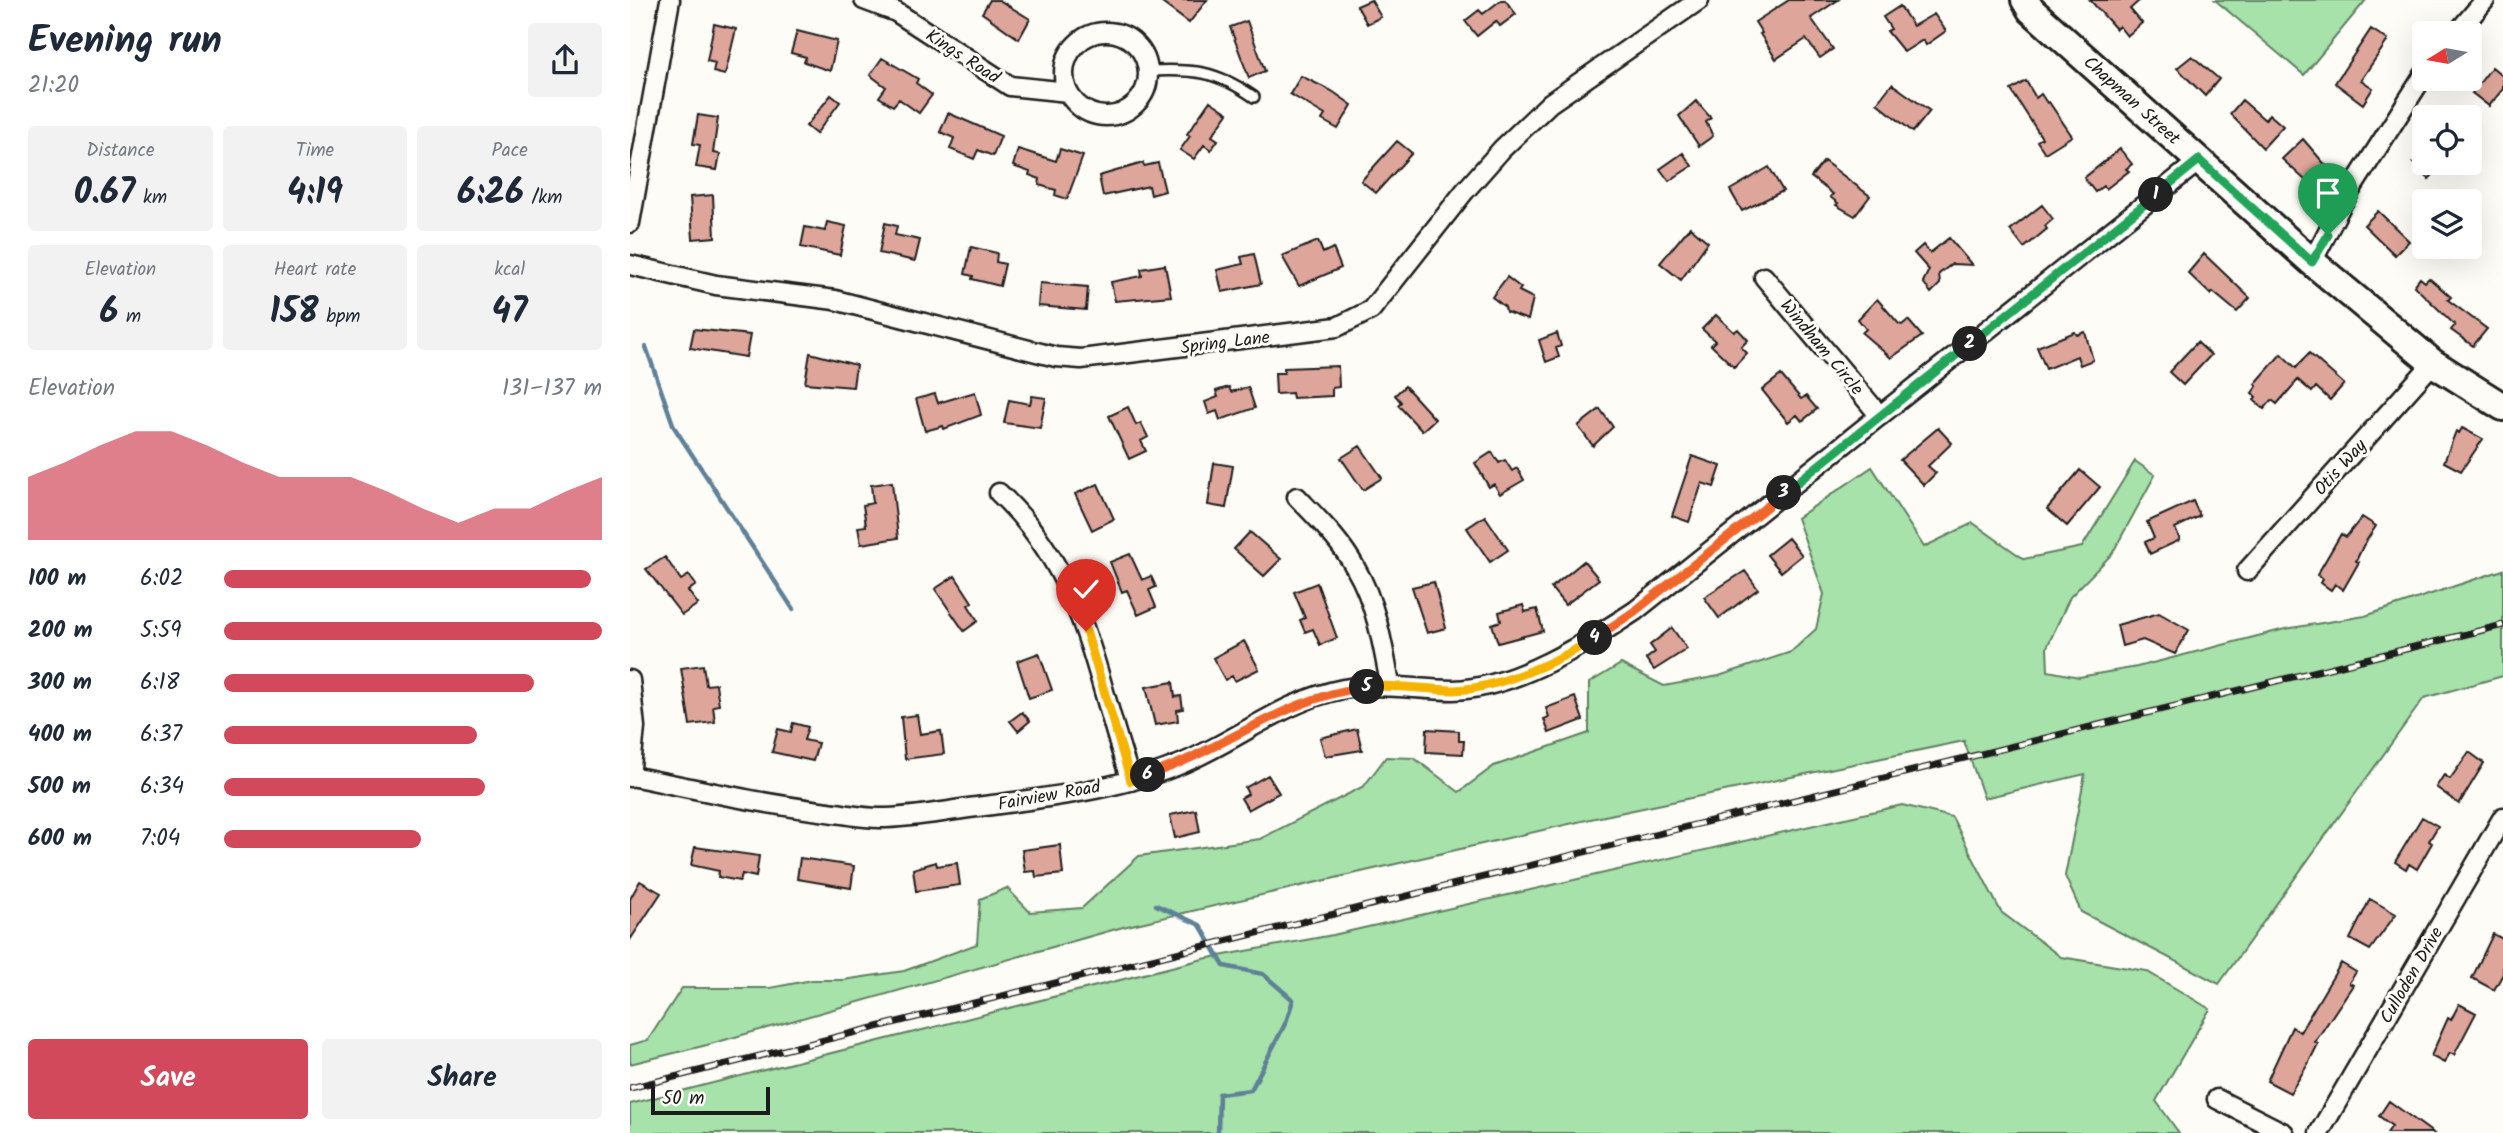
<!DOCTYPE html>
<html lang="en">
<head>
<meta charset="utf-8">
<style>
  body { margin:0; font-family:Kalam,sans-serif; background:#f2f2f3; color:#1f2937; height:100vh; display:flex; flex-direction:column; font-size:26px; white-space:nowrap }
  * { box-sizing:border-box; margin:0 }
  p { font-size:23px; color:#747a83 }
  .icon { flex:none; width:38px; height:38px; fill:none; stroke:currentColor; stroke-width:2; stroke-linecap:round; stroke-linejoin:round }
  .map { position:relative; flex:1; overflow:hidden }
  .panel { display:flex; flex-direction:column; background:#fff; width:630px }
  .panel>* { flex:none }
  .needle { width:46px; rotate:259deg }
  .buttons { position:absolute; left:1782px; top:21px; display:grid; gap:14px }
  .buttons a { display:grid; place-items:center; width:70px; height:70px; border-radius:7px; background:#fff; box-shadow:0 7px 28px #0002; font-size:35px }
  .scale { position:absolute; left:21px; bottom:18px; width:119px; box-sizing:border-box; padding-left:7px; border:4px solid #1c1c1c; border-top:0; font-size:19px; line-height:24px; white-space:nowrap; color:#1c1c1c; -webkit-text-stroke:5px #fdfcf7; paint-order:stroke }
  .pin { position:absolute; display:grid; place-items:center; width:60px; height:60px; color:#fff; margin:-72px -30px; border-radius:50% 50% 50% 0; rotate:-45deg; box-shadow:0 0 7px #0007 }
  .pin .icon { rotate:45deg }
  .km { position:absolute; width:35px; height:35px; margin:-18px; border-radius:50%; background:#222; color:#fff; font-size:19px; line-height:35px; text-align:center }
  .round { display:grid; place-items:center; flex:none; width:74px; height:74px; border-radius:7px; background:#f2f2f3 }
  .summary { display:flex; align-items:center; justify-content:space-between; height:119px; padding:0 28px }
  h1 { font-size:38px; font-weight:600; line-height:52px }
  .metrics { display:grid; grid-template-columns:repeat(3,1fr); gap:10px; height:119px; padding:7px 28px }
  .metrics div { display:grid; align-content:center; border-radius:7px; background:#f2f2f3; text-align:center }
  .metrics b { font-size:35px; font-weight:600 }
  .metrics small { font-size:19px; font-weight:400 }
  .metrics p { font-size:19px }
  .chart { height:196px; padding:14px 28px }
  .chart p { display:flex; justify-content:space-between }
  .chart svg { width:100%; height:126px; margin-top:7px; fill:#d1495b; opacity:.7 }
  .primary-button { display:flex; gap:14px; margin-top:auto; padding:14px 28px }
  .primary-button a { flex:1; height:80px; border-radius:7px; background:#d1495b; color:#fff; font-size:28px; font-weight:600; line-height:80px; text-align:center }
  .primary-button a+a { background:#f2f2f3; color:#1f2937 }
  ul { padding:0 28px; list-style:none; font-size:23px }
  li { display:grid; grid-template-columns:112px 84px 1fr; align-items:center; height:52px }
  li i { height:18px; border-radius:9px; background:#d1495b }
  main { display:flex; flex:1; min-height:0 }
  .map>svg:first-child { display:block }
  .green { fill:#a6e2a9; stroke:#617f62; stroke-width:2 }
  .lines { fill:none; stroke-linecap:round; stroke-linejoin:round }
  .stream { stroke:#5e8197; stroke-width:4.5 }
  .building { fill:#dea59a; stroke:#1c1c1c; stroke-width:2 }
  .lane-casing { stroke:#1c1c1c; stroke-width:14 }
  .street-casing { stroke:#1c1c1c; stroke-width:23 }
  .secondary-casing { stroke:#1c1c1c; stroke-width:32 }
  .lane { stroke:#fdfcf7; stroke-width:9 }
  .street { stroke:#fdfcf7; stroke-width:18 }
  .secondary { stroke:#fdfcf7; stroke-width:26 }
  .rail-casing { stroke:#1c1c1c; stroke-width:7 }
  .rail { stroke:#fdfcf7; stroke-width:4.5; stroke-dasharray:13; stroke-linecap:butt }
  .split-1-casing { stroke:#fff; stroke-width:14 }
  .split-2-casing { stroke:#fff; stroke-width:14 }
  .split-3-casing { stroke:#fff; stroke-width:14 }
  .split-4-casing { stroke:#fff; stroke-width:14 }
  .split-5-casing { stroke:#fff; stroke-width:14 }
  .split-6-casing { stroke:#fff; stroke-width:14 }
  .split-7-casing { stroke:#fff; stroke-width:14 }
  .split-1 { stroke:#22a559; stroke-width:9 }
  .split-2 { stroke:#22a559; stroke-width:9 }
  .split-3 { stroke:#22a559; stroke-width:9 }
  .split-4 { stroke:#f0652b; stroke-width:9 }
  .split-5 { stroke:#f5b400; stroke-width:9 }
  .split-6 { stroke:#f0652b; stroke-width:9 }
  .split-7 { stroke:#f5b400; stroke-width:9 }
  .labels { text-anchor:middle; stroke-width:6; stroke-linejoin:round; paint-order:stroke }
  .street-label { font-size:18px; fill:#1c1c1c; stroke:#fdfcf7 }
</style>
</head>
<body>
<main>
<section class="panel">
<div class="summary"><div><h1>Evening run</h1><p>21:20</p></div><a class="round"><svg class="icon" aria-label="share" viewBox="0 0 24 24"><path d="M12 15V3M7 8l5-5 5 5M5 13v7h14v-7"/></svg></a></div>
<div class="metrics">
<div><p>Distance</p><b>0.67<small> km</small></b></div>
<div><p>Time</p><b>4:19</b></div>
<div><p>Pace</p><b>6:26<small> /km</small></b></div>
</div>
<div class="metrics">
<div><p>Elevation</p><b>6<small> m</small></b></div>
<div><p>Heart rate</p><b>158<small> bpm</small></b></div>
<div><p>kcal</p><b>47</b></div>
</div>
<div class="chart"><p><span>Elevation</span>131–137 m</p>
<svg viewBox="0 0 160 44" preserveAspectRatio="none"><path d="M0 44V22L10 17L20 11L30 6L40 6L50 11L60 17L70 22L80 22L90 22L100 27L110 33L120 38L130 33L140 33L150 27L160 22V44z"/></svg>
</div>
<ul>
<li><b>100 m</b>6:02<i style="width:97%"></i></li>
<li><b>200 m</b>5:59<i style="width:100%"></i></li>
<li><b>300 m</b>6:18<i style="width:82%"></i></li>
<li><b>400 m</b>6:37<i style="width:67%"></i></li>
<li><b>500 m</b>6:34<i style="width:69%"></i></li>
<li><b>600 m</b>7:04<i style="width:52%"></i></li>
</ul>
<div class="primary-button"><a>Save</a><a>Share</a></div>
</section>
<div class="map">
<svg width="1873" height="1133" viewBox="0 0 1873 1133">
  <rect width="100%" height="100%" fill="#fdfcf7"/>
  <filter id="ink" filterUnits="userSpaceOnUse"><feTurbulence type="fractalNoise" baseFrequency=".0143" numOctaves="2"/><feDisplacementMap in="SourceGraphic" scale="14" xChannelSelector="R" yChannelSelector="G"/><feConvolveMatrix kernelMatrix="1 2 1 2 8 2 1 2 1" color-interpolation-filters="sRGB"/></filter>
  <g filter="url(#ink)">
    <path class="green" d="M1585,0H1736L1674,75Z
      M1505,461L1525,475L1482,554L1440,597L1417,647L1418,671L1449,677L1507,667L1655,629L1735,616L1873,570V676L1794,698L1589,984L1451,912L1435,876L1455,774L1354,798L1334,741L965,818L493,927L77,1045L0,1064V1045L18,1040L52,988H140L182,980H213L274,971L347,944L350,899L377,888L400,912L452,908L509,856L630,839L734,786L756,757L784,758L829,792L864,766L959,733V683L991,664L1034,686L1089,676L1161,652L1186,629L1194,594L1167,518L1242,467L1294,547L1343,523L1394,559L1452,547Z
      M1272,805L1322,817L1371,912L1431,957L1516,971L1580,1009L1526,1101L1549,1133H0V1104L573,959L703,935Z"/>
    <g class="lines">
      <path class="stream" d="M16,347L44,427L163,609
        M526,905L570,925L594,966L633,974L663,1000L656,1022L621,1090L589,1094L588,1133"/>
    </g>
    <path class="building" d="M360,0H369L400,19L389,39L352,13Z
      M528,0H577L559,23Z
      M741,0L751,17L737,24L727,6Z
      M871,0H875L886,14L870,26L866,21L847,36L835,21L849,10L853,14Z
      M1159,0H1208L1181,18L1203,49L1190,58L1176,39L1146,59L1130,34L1132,33L1125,22Z
      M1460,0H1510L1500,9L1512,23L1497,36L1489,26L1486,29Z
      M1270,6L1283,26L1304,14L1316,31L1296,45L1293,40L1274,52L1257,31L1261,29L1253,17Z
      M617,21L635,71L619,78L600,27Z
      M84,24L106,29L95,75L83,72L85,63L77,61Z
      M1741,29L1758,40L1731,80L1743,88L1733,104L1705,83Z
      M167,31L207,41L200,71L174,62L176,57L161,53Z
      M1562,56L1589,79L1575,96L1547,68Z
      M252,58L288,79L286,83L302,95L289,113L269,99L263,106L249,97L256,87L240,75Z
      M1862,67L1873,76V89L1859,106L1842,93Z
      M671,76L702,91L722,105L708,129L692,120L695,115L660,94Z
      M1396,81L1406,98L1411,94L1417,103L1419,102L1442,136L1415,153L1407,141L1412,138L1381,90Z
      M1262,84L1300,111L1283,132L1247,103Z
      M201,95L210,102L186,134L176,126Z
      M1612,100L1635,120L1639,114L1653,126L1633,148L1600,114Z
      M580,101L598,113L582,136L588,140L581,150L574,145L564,159L550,150L560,136L557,134Z
      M1066,101L1081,118L1076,122L1083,136L1069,146L1049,116Z
      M318,113L371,136L363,156L348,150L344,159L320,149L324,138L310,132Z
      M68,115L88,118L83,153L90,154L87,170L66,167L70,145L63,144Z
      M1673,139L1704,175L1687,191L1652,159Z
      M767,141L782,153L746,193L731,181Z
      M388,149L426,161L430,149L453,156L437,199L425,195L426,190L409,185L410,179L399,175L400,172L383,166Z
      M1490,149L1502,164L1496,169L1499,171L1476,189L1473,186L1465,192L1454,178Z
      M1053,153L1062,166L1039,181L1030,169Z
      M1194,161L1240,196L1225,216L1206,205L1208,203L1200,197L1203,194L1181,177Z
      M513,163L514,166L528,163L535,191L521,195L519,186L473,196L469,176Z
      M1783,163H1814L1799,179Z
      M1139,167L1153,191L1112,211L1100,190Z
      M83,195L85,237L63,239L60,197Z
      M1412,205L1423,219L1415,226L1417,229L1394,248L1380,230Z
      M1748,211L1779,241L1765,255L1734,225Z
      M197,222L216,226L210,255L171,247L175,227L195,231Z
      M255,223L267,226L265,235L290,240L285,261L249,253Z
      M1060,227L1078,242L1051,280L1030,263Z
      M1319,238L1342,265L1322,264L1309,274L1310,284L1301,293L1293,282L1299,270L1284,253L1293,245L1300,253Z
      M688,241L693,253L703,248L711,268L669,286L652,256Z
      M341,247L367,253L366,262L375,264L370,286L342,279L343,276L335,274Z
      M624,254L631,284L592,292L587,270L613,264L611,257Z
      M1574,254L1620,298L1607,312L1583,292L1581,295L1558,273Z
      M535,265L541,296L485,301L481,282L512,276L511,269Z
      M877,277L891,288L889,291L903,298L898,320L876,312L875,307L862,297Z
      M1790,278L1795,282L1799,278L1821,297L1818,300L1857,329L1843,346L1821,330L1825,325L1784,286Z
      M410,283L458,287L456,310L408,306Z
      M1247,299L1269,324L1272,325L1278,320L1292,336L1261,358L1232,333L1236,329L1228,319Z
      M1086,315L1104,332L1108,329L1118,340L1111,347L1117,353L1104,367L1081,345L1085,341L1072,329Z
      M64,329L120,335L116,357L60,348Z
      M1445,332L1447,335L1455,332L1463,360L1450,365L1447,356L1416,369L1407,347Z
      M927,333L931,346L926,348L929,357L916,362L909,340Z
      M1567,342L1581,355L1553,385L1539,372Z
      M180,353L226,365L223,387L175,383Z
      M1679,353L1714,384L1700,400L1686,387L1682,392L1668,380L1647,404L1642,400L1634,409L1624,400L1626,397L1622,393L1627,386L1625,384L1651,354L1666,368Z
      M708,366L709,387L702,388V396L663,398L662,393L646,394L645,373H654V368Z
      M1151,375L1171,399L1176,396L1187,409L1172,421L1167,415L1158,422L1132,390Z
      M775,386L805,419L792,431L768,405L771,402L765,395Z
      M599,387L601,392L618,387L625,408L590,420L587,411L579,414L575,402L588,397L586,391Z
      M345,392L351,415L314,429L313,426L295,431L286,399L305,394L308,403Z
      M402,396L416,398L410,428L374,423L379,400L400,404Z
      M498,407L506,425L511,423L518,437L511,441L516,451L499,459L479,416Z
      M970,409L983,427L963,446L948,426Z
      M1308,428L1322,443L1298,466L1306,473L1294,485L1270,460Z
      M1832,428L1853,439L1831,471L1814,462L1826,431L1829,433Z
      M730,446L752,478L733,490L711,458Z
      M862,452L869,463L875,460L882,471L887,468L894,480L870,494L864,484L859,487L845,463Z
      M1062,456L1091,466L1084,487L1072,483L1059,522L1042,516Z
      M584,463L603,466L596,508L578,505Z
      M1450,470L1470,487L1437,526L1417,509Z
      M262,482L268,538L231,544L228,527L236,526L233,505L243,503L241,485Z
      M468,484L484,519L462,530L445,494Z
      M1563,501L1570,516L1545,528L1550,540L1520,554L1515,542L1524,538L1517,522Z
      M855,516L878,550L860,562L837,528Z
      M1732,517L1746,526L1733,546L1726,561L1729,562L1713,590L1705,584L1701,590L1691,583L1693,579L1687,575L1711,534L1716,537Z
      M620,532L651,559L634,576L604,549Z
      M1158,538L1172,555L1151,572L1137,555Z
      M500,554L512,580L521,576L526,587L519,590L526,607L508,615L497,590L492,592L480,562Z
      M35,557L51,580L59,575L66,585L58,591L68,604L52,615L16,569Z
      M954,561L969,579L935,605L921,588Z
      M1115,571L1128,589L1089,618L1074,597Z
      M325,576L342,602L338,605L348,621L334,631L305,589Z
      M804,582L816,628L797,633L782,587Z
      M687,583L707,638L690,645L683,629L675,632L670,620L675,618L664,592Z
      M893,605L895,612L907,609L913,631L868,643L862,624L871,621L869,612Z
      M1529,613L1559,630L1545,654L1513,640L1492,646L1487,625Z
      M1042,628L1057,649L1024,670L1016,659L1025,652L1020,645Z
      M614,641L629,669L605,681L602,676L595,680L583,658Z
      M409,653L422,690L399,698L387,661Z
      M73,665L76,685L86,684L89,705L83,706L85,722L60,725L51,668Z
      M543,682L545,697L551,696L553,709L547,710L548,721L525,725L516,687Z
      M945,697L953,720L919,733L914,719L919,717L916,708Z
      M392,712L400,721L388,731L380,721Z
      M287,715L290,734L311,731L314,754L275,759L271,717Z
      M163,723L178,727L174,740L188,743L183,761L142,752L148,729L161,732Z
      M727,729L732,750L695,756L690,738Z
      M797,729L829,731V741H834L833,754L796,752Z
      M1839,752L1854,763L1829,804L1806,787L1814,775L1820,779Z
      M638,775L649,793L618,810L611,798L618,794L615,788Z
      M566,810L570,832L545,838L540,815Z
      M1792,817L1808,826L1799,841L1802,843L1787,869L1779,864L1776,869L1765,862Z
      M430,845L433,874L406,877L405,871L395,872L392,850Z
      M65,847L129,856L126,877L112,874L110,881L88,877L89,871L61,865Z
      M170,858L224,866L221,888L167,879Z
      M306,862L307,866L327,863L330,885L286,891L283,869Z
      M10,881L31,893L0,940V899Z
      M1740,899L1766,914L1740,950L1720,939Z
      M1863,934L1873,939V974L1864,990L1842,978Z
      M1711,963L1726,972L1719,983L1723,985L1685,1042L1688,1044L1678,1064L1660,1093L1637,1081L1662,1027L1670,1032Z
      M1829,1004L1846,1013L1824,1055L1820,1053L1814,1063L1801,1056L1818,1018L1821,1020Z
      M1759,1101L1803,1133H1757L1762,1126L1749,1116Z"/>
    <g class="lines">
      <g class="lane-casing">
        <path id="lane" d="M518,71C564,69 585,70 624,97"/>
      </g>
      <g class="street-casing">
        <path id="street" d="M234,0L266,12L380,86L438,92
          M434 74a42 42 0 1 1 84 0a42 42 0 1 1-84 0Z
          M1827,33L1855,0
          M0,223L40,0
          M1682,262L1713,202L1794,75
          M0,265L86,285L205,300L426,357L451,359L707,327L741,310L834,192L872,149L920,103L1069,0
          M1134,277L1250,416
          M369,493C457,576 464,674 501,781
          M667,497C688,519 711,541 726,569C746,603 753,646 760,684
          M1617,571L1803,363
          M0,680L5,727L0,777
          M1,776C66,789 132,804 198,812C215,814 233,818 250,818C280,818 310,812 339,808C407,799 482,791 546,766C603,744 651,701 713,689C752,682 785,690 823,690C884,689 956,643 1005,611L1569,161
          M1587,1099L1654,1133
          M1689,1133L1873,817"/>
      </g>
      <g class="secondary-casing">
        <path id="secondary" d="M1395,0L1401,10L1682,262L1803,363L1873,407"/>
      </g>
      <use href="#lane" class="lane"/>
      <use href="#street" class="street"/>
      <use href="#secondary" class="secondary"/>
      <g class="rail-casing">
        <path id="rail" d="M0,1088L1873,625"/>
      </g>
      <use href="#rail" class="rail"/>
    </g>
  </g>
  <g class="lines" filter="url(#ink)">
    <g class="split-1-casing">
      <path id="split-1" d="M1526,195L1569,160L1682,262L1698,235"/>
    </g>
    <g class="split-2-casing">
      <path id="split-2" d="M1340,344L1526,195"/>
    </g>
    <g class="split-3-casing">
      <path id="split-3" d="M1154,493L1340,344"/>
    </g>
    <g class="split-4-casing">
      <path id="split-4" d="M965,638L1005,611L1154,493"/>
    </g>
    <g class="split-5-casing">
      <path id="split-5" d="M737,687C767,684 794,690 824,690C867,689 929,661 965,638"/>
    </g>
    <g class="split-6-casing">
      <path id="split-6" d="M518,775C594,750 656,696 737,687"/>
    </g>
    <g class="split-7-casing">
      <path id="split-7" d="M456,631L501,781L518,775"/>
    </g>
    <use href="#split-1" class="split-1"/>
    <use href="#split-2" class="split-2"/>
    <use href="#split-3" class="split-3"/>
    <use href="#split-4" class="split-4"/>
    <use href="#split-5" class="split-5"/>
    <use href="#split-6" class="split-6"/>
    <use href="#split-7" class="split-7"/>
  </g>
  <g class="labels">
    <g class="street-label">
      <text transform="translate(333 56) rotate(33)" y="6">Kings Road</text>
      <text transform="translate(1502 100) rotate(42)" y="6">Chapman Street</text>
      <text transform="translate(595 342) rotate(-7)" y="6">Spring Lane</text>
      <text transform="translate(1192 347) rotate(50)" y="6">Windham Circle</text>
      <text transform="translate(1710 467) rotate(-48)" y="6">Otis Way</text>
      <text transform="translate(419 795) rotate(-10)" y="6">Fairview Road</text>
      <text transform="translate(1781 975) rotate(-60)" y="6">Culloden Drive</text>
    </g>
  </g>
</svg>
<div class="buttons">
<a><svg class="needle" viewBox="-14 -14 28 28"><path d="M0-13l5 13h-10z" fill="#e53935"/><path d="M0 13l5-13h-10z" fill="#747a83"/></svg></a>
<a><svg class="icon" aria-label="locate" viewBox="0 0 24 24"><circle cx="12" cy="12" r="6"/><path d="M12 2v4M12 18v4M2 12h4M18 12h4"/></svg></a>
<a><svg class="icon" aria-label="layers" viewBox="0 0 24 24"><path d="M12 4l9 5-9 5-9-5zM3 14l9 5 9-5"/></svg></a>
</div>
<div class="scale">50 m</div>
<div class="pin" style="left:1698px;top:235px;background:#1e9e55"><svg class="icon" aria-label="arrive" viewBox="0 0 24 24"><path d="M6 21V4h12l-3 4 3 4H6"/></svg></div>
<div class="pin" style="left:456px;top:631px;background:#d93025"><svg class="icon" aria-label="check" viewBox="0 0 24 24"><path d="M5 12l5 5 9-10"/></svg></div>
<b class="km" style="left:1526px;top:195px">1</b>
<b class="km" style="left:1340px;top:344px">2</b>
<b class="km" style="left:1154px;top:493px">3</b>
<b class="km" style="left:965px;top:638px">4</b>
<b class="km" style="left:737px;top:687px">5</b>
<b class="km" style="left:518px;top:775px">6</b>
</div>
</main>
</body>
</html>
